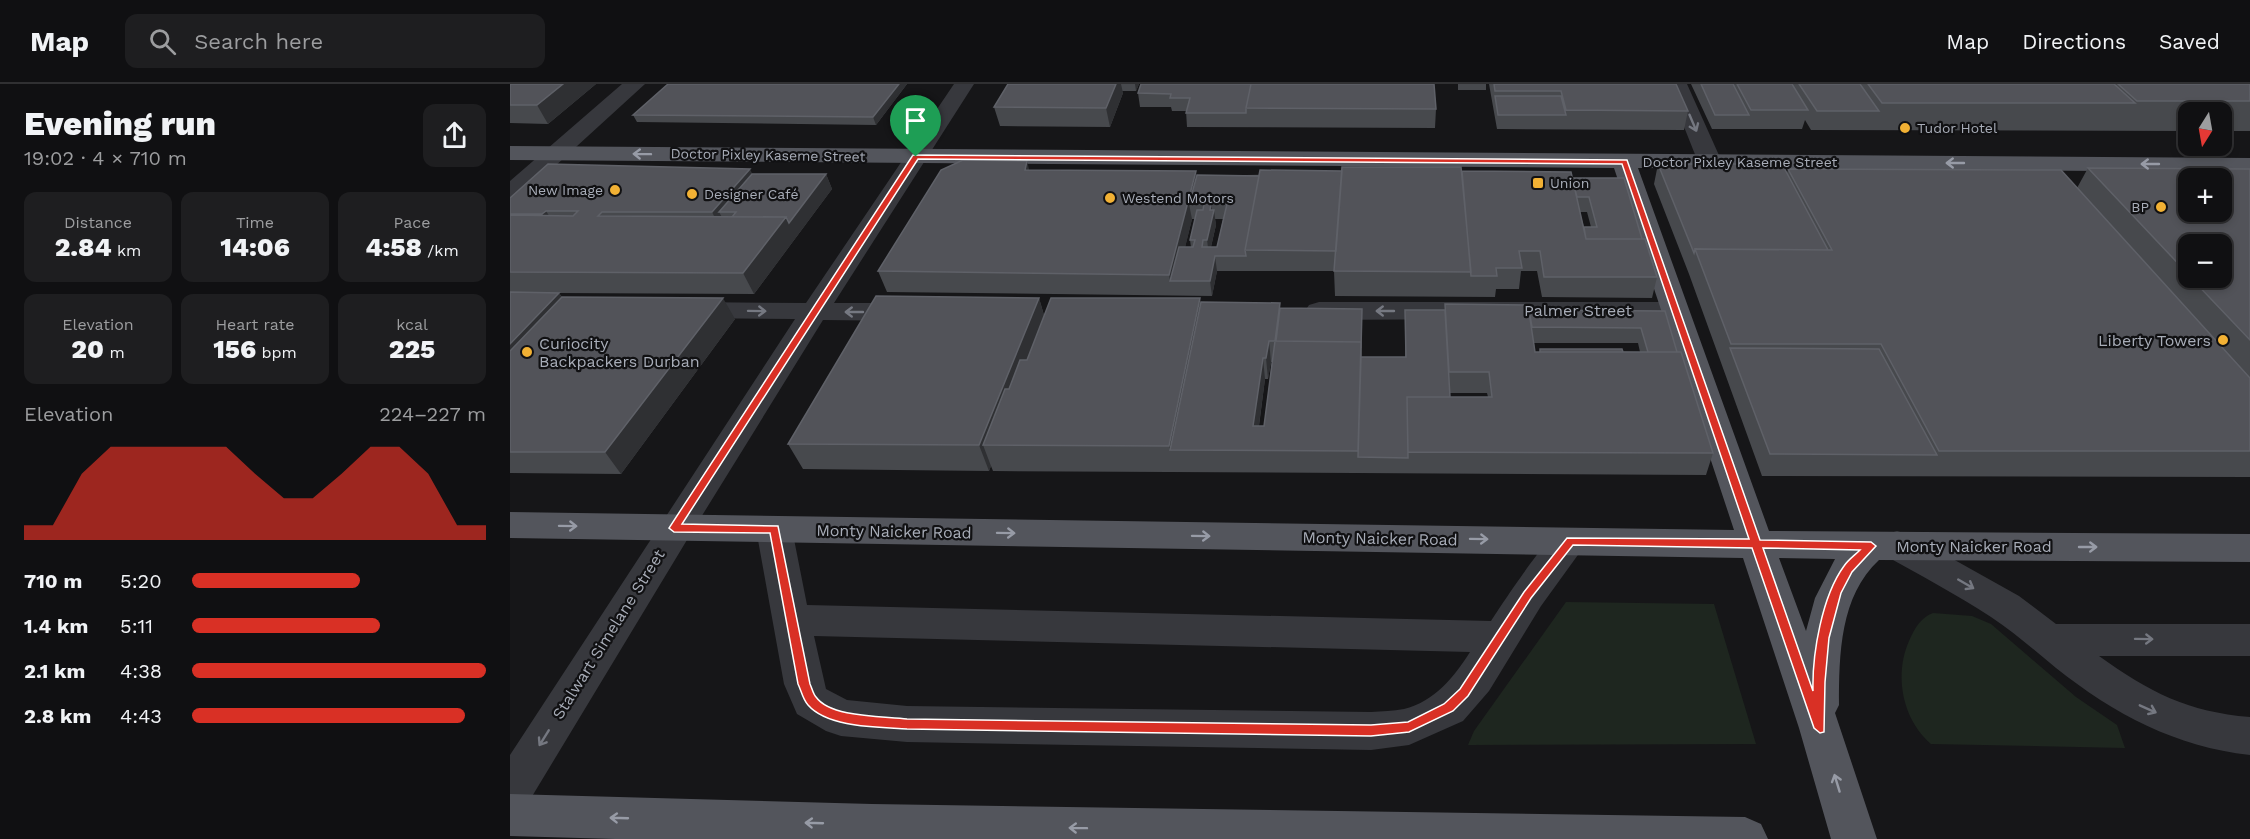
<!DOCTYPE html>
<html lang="en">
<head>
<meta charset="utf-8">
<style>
  body { margin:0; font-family:"Work Sans",sans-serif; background:#1e1e20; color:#f1f3f6; height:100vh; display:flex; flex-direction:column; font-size:22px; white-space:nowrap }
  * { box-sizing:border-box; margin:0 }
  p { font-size:20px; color:#9c9d9f }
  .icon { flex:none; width:33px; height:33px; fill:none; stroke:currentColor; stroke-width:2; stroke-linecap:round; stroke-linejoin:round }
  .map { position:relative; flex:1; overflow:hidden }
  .sheet { display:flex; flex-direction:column; background:#101012; width:510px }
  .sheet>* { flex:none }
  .needle { width:39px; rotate:191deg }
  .controls { position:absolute; left:1668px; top:18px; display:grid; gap:12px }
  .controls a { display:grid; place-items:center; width:54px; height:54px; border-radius:12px; background:#101012; box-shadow:0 3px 9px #0003,0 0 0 2px #303032; font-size:30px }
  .pin { position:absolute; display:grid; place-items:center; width:51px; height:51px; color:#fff; margin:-62px -26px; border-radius:50% 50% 50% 0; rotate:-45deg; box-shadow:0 0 6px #0007 }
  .pin .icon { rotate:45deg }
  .round { display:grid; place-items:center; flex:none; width:63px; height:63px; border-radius:12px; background:#1e1e20 }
  .head { display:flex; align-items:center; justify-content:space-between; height:102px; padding:0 24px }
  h1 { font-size:33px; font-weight:800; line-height:45px }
  .metrics { display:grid; grid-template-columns:repeat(3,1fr); gap:9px; height:102px; padding:6px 24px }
  .metrics div { display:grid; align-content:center; border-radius:12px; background:#1e1e20; text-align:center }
  .metrics b { font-size:26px; font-weight:800 }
  .metrics small { font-size:16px; font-weight:400 }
  .metrics p { font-size:16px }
  .chart { height:168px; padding:12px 24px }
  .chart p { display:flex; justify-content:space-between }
  .chart svg { width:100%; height:108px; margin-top:6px; fill:#d93025; opacity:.7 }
  ul { padding:0 24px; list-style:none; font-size:20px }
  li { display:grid; grid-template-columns:96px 72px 1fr; align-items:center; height:45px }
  li i { height:15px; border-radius:8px; background:#d93025 }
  header { display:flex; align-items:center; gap:36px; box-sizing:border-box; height:84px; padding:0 30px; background:#101012; border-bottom:2px solid #303032 }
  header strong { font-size:28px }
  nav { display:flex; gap:33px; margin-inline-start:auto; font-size:21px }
  .search { width:420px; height:54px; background:#1e1e20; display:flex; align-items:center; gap:15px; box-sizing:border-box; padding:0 21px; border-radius:12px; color:#9c9d9f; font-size:22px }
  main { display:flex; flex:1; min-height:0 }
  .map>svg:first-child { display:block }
  .green { fill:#1e261f }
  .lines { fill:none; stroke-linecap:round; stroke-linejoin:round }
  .minor { fill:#37383d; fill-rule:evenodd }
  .major { fill:#53555c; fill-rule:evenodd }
  .wall { fill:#47494d; fill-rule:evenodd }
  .shaded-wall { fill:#2f3033 }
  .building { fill:#525359; stroke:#5f6168; stroke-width:1.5; fill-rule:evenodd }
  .oneway { stroke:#757881 }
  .oneway2 { stroke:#979ba6 }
  .route { fill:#d93025; stroke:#fff; stroke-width:1.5; fill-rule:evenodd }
  .poi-dot { fill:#f2b134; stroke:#111113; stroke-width:2 }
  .labels { text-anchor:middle; stroke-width:4.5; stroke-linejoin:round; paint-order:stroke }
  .far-poi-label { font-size:14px; fill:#a8adb8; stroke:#111113; text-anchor:start }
  .far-street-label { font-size:14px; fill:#a8adb8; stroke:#111113 }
  .street-label { font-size:16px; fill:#a8adb8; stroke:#111113 }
  .poi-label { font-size:16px; fill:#a8adb8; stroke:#111113; text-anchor:end }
</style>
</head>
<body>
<header>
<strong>Map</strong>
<div class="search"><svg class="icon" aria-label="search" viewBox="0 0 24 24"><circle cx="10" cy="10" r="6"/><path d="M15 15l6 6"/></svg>Search here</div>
<nav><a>Map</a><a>Directions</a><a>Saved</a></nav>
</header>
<main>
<section class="sheet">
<div class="head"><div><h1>Evening run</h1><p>19:02 · 4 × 710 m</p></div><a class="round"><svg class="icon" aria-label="share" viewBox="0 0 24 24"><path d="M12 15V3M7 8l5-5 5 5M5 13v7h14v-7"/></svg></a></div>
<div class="metrics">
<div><p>Distance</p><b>2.84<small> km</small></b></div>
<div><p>Time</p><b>14:06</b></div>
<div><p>Pace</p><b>4:58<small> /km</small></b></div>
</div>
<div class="metrics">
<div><p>Elevation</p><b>20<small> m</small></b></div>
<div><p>Heart rate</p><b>156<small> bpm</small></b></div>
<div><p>kcal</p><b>225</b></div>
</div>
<div class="chart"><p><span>Elevation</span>224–227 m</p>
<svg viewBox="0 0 160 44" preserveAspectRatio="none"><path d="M0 44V38L10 38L20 17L30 6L40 6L50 6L60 6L70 6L80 17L90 27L100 27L110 17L120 6L130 6L140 17L150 38L160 38V44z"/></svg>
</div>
<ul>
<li><b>710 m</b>5:20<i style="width:57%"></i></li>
<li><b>1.4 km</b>5:11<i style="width:64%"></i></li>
<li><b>2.1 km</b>4:38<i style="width:100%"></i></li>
<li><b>2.8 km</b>4:43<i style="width:93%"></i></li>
</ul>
</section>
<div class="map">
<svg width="1740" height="755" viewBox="0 0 1740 755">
  <rect width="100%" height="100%" fill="#161618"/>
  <path class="green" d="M1056,518L1204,520L1246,660L958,661L964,647Z
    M1423,529L1462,532L1481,540L1566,613L1607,641L1615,664L1421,660C1392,635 1384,591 1399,557C1405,544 1410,534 1423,529Z"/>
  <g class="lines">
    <path class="minor" d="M112,0H135L9,115L0,117V97Z
      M444,0H464L324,219H401L411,222L415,228L411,234L401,237L313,236L180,451L15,724L0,730V671L285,235L176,234L166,232L162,226L166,220L176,218L296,219Z
      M1157,0H1177L1212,78L1208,83L1200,85L1192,83L1188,78Z
      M809,218H1164L1174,220L1178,226L1174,232L1164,234L809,236L799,233L795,227L799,221Z
      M264,432L276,436L282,445L297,521L981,537C992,520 1036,453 1050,447C1058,443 1064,445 1073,447L1078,457L1031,522L979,607L953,637L899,661L861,666L397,658L331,652L316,647L287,630L274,600L246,445L252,436ZM304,552L960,568C945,592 924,618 894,625C883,627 872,627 861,628L397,622L337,616L316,605Z
      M1387,447L1400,451L1509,512L1546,540H1740V572H1589C1639,608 1678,628 1740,633V671C1666,663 1604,630 1546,584C1525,567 1504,548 1481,533C1447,511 1410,491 1374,471L1369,461L1374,451Z"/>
    <path class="major" d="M0,62L1740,74V88L1128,84L1259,447L1740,450V478L1369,476C1330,512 1329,570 1329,621L1325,629L1367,755H1321L1289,644L1233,474L0,454V428L1224,446L1104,84L0,76ZM1269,474L1325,475L1305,514L1296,547Z
      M0,710L362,720L1235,733L1251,740L1258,755H105L0,752Z"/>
  </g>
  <path class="wall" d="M0,0H86L38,40L0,39Z
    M158,0H397L366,41L127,38L123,31Z
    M498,0H629L626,7H612L613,9L600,43L490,42L484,23Z
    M631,0L926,25L925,44L677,43L676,27H662L661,23H630L628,9Z
    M945,0H976V6H948V0Z
    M979,0H1166L1178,27L1174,46L987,45Z
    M1181,0H1740V47H1712V28H1678V47L1301,46L1295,36L1292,45H1202Z
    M1148,80L1277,89L1278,85L1567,104L1578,84L1740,85V393L1252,392L1179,190L1144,100ZM1678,160L1712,194H1678Z
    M519,86L686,92L952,87L1062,94L1132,155L1147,193L1142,214L1032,213L1027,187H1011L1009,205H986L985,213L825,212L824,187H707L702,212L377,208L368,187ZM1070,128H1077L1081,143H1074ZM682,135H685L680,156L681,163H675ZM705,135H713L707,163H701L706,141Z
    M242,90H316L322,105L244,210L49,209L52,213L225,235L111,390L0,389V114Z
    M529,214L534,231L691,218L770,224L852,225V273H895V226H935V220L1019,226L1155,227L1167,268L1203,369L1196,391L483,387L481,382L479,387L293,385L278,360ZM1024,259H1128L1130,268L1030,265V268H1025ZM761,278H762L754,342H749L755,295H758ZM940,309H977L978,313H940Z"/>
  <path class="shaded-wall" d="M53,0H86L38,40L27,21Z
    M389,0H397L366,41L363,33Z
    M606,0H611L613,9L600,43L596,24Z
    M625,0H629L626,7Z
    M517,77L522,97L515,86Z
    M240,85L249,104L226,128H209L217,142L212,148L202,128Z
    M686,87L688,107L679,120L682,135L667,197H660L659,191Z
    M316,90L322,105L244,210L233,189L276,133Z
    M701,120L703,131L704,126L706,141L699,171L697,156Z
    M36,127L49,147L45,150L32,130Z
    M705,172L707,187L702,212L700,197Z
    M49,209L66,234L0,306V260Z
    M213,214L225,235L111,390L95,368Z
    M529,214L536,239L473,361L481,382L479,387L469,361Z
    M690,214L694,239L660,366L659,362Z
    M770,219L771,239L769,263L765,257Z
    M759,257L761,278L758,295L756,274Z
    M753,274L755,295L746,363L743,342Z"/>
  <path class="building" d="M0,0H53L27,21H0Z
    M158,0H389L363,33L123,31Z
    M498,0H606L596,24L484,23Z
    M631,0H741L736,24V29H676L680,14H660L661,10L628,9Z
    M741,0H924L926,25L736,24Z
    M984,0H1166L1178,27L1056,26L1051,7H985Z
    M1191,0H1223L1239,31H1205Z
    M1227,0H1282L1298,26H1241Z
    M1289,0H1350L1369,27H1307Z
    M1358,0H1604L1625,19H1372Z
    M1608,0H1740V17H1627Z
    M985,12H1051L1056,31H988Z
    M453,76L517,77L515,86L686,87L659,191L368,187L431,86Z
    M38,80L240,85L202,128H92L88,132L276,133L233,189L0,188V131L63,132L68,127H36L32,130H0V114Z
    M1148,80H1272L1318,166L1185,165L1184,169Z
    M832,83H951L961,188L824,187Z
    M1578,84L1740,85V256L1681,194H1712V160H1678V190ZM1678,94H1712V128H1678Z
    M1278,85L1551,86L1740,294V367H1429L1371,260H1221L1185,165L1322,166Z
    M750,86L832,87L826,167L735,166Z
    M952,87L1061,88L1076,155H1135L1147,193H1034L1030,167H1009L1012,184H986L987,192H961Z
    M242,90H316L279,139L276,133H222L226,128H209Z
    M687,91L749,92L735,166L736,172H705L700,197H660L669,163H683L685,156H680L687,126H693L694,120H679ZM701,120H717L707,163H692L693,156H697L704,126H700Z
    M1062,94H1114L1132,155H1076L1074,143H1087L1079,113H1067Z
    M0,208L49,209L0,260Z
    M366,212L529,214L469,361L278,360Z
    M52,213L213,214L95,368H0V267Z
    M541,214H690L659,362L473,361L495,305H499L510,276H517Z
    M691,218L770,219L765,257L851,258L848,367L660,366ZM759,257H765L754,342H743L753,274H756Z
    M935,220L1018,221L1025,268H1171L1203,369L898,368L897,313H982L979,288H939Z
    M770,224L852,225L851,264V258L766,257Z
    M895,226H935L940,313H897L898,374L848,373L851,273H896Z
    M1019,226L1155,227L1167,268H1138L1131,244L1022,243Z
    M1220,264L1369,265L1427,371L1260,370Z
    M1030,265H1112L1113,268H1030Z"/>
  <defs><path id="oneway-shaft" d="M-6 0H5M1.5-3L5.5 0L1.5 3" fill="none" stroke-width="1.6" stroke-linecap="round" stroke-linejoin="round" transform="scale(1.5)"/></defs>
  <g class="oneway">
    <use href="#oneway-shaft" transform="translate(1183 39) rotate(67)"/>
    <use href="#oneway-shaft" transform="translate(247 227) rotate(1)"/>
    <use href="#oneway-shaft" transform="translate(875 227) rotate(180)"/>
    <use href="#oneway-shaft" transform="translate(344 228) rotate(180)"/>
    <use href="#oneway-shaft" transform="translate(1456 500) rotate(30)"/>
    <use href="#oneway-shaft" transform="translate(1634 555) rotate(1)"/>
    <use href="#oneway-shaft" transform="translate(1638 625) rotate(24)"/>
    <use href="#oneway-shaft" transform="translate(34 654) rotate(122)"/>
  </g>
  <g class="oneway2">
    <use href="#oneway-shaft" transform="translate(132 70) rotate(-179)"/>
    <use href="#oneway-shaft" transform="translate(1445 79) rotate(-180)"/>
    <use href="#oneway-shaft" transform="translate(1640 80) rotate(-180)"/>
    <use href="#oneway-shaft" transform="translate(58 442) rotate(1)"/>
    <use href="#oneway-shaft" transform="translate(496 449) rotate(1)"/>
    <use href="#oneway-shaft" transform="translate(691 452) rotate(1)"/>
    <use href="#oneway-shaft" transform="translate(969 455) rotate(1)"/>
    <use href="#oneway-shaft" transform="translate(1578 463)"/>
    <use href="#oneway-shaft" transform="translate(1327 699) rotate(-107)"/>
    <use href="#oneway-shaft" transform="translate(109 734) rotate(-178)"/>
    <use href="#oneway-shaft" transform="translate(304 739) rotate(-178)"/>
    <use href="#oneway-shaft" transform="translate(568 744) rotate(-179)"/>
  </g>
  <path class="route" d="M403,71L1117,76L1250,456L1361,458L1366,462L1342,488L1331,509L1319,554L1315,598L1314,648L1310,649L1304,644L1242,464L1063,461L1021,514L958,612L943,627L899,648L861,652L397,645C369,643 318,644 298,621C293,616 291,606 288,600L260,449L164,448L159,444ZM408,75L1112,80L1239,455L1057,454L1014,508L950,605L934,620L898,638L861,641L397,635C373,632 321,634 306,613C303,610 302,604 300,600L268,442L172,440ZM1253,464L1350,466C1345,471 1338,476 1334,482C1312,512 1302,570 1303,607Z"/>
  <g class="poi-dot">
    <circle cx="1395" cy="44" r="6"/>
    <rect x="1022" y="93" width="12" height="12" rx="3"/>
    <circle cx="105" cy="106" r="6"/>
    <circle cx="182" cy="110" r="6"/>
    <circle cx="600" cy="114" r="6"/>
    <circle cx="1651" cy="123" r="6"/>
    <circle cx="1713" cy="256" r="6"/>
    <circle cx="17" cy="268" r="6"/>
  </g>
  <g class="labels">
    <g class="far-poi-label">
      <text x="1407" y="49">Tudor Hotel</text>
      <text x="1040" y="104">Union</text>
      <text x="93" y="111" text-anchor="end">New Image</text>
      <text x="194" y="115">Designer Café</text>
      <text x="612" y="119">Westend Motors</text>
      <text x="1639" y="128" text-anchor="end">BP</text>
    </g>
    <g class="far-street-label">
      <text transform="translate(258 71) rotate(1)" y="5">Doctor Pixley Kaseme Street</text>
      <text x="1230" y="83">Doctor Pixley Kaseme Street</text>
    </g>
    <g class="street-label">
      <text x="1068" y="232">Palmer Street</text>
      <text transform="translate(384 447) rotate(1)" y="6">Monty Naicker Road</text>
      <text transform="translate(870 454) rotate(1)" y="6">Monty Naicker Road</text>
      <text x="1464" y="468">Monty Naicker Road</text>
      <text transform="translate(98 550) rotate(-58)" y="6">Stalwart Simelane Street</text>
    </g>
    <g class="poi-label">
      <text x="1701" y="262">Liberty Towers</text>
      <text x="29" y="265" text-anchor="start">Curiocity<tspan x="29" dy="18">Backpackers Durban</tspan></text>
    </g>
  </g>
</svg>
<div class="controls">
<a><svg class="needle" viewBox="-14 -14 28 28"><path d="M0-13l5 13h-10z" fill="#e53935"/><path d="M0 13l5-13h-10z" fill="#9c9d9f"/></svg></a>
<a>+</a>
<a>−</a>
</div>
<div class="pin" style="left:406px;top:73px;background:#1e9e55"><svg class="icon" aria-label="arrive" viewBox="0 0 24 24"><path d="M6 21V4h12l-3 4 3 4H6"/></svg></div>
</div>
</main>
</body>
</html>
